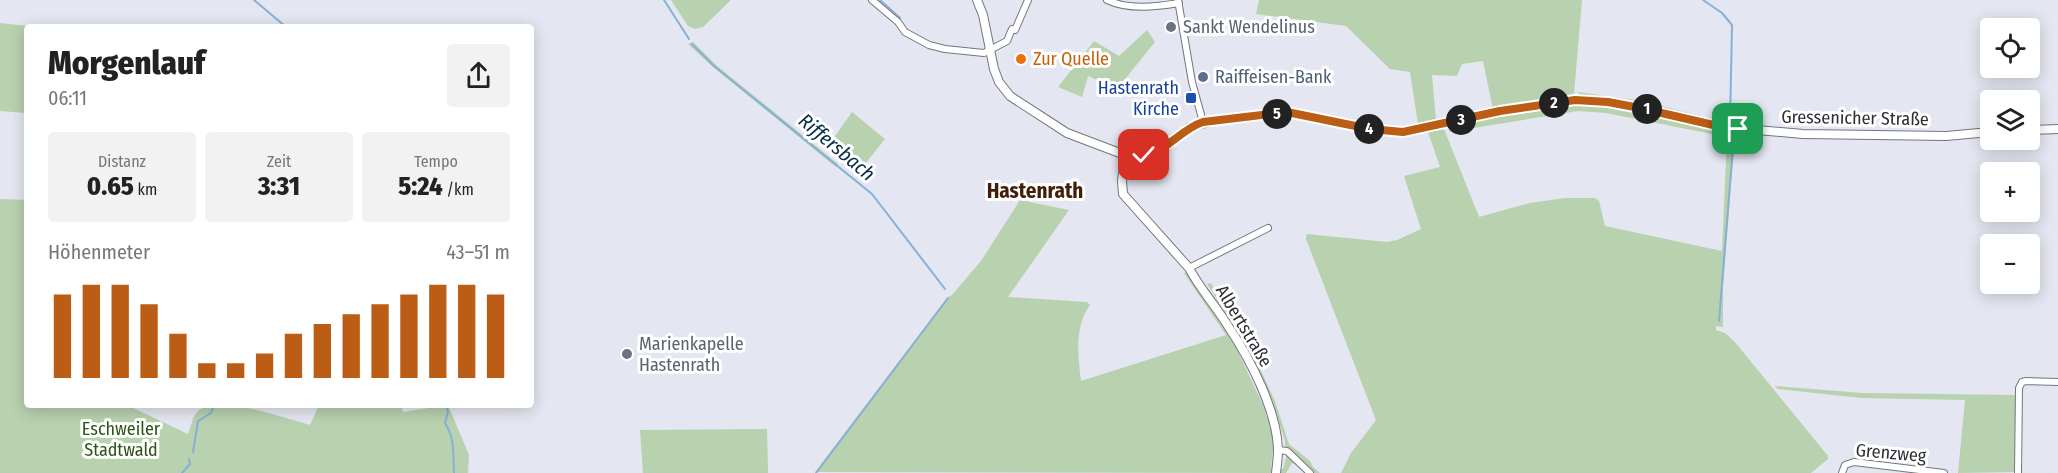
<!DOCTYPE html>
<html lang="de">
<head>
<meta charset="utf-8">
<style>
  body { margin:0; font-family:"Fira Sans Condensed",sans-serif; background:#f2f2f2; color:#222; height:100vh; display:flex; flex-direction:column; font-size:22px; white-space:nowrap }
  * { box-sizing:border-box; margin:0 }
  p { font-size:20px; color:#767676 }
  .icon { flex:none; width:33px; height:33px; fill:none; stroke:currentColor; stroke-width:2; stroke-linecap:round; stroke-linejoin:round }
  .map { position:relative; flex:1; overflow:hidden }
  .sheet { position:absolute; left:24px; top:24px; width:510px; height:384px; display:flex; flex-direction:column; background:#fff; border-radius:6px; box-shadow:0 3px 15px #0003 }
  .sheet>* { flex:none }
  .controls { position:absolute; left:1980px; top:18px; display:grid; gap:12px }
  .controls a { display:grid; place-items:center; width:60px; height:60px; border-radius:6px; background:#fff; box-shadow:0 3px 15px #0003; font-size:30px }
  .pin { position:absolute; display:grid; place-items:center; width:51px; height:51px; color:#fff; margin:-26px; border-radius:12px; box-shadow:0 3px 9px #0006 }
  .km { position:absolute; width:30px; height:30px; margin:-15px; border-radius:50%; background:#222; color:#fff; font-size:16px; line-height:30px; text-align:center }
  .round { display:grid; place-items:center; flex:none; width:63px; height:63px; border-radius:6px; background:#f2f2f2 }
  .head { display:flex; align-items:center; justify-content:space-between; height:102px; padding:0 24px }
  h1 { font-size:33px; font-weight:800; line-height:45px }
  .metrics { display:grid; grid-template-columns:repeat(3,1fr); gap:9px; height:102px; padding:6px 24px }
  .metrics div { display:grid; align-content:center; border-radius:6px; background:#f2f2f2; text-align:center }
  .metrics b { font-size:26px; font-weight:800 }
  .metrics small { font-size:16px; font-weight:400 }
  .metrics p { font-size:16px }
  .chart { height:168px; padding:12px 24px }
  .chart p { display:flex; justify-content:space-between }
  .chart svg { width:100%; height:108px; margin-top:6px; stroke:#bc5d16; stroke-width:6 }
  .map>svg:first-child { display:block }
  .green { fill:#b8d1ae }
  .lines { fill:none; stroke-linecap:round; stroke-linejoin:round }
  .stream { stroke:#85b1d7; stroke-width:2 }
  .street-casing { stroke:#74757f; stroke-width:8 }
  .secondary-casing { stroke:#74757f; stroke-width:10 }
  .street { stroke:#fff; stroke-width:6 }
  .secondary { stroke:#fff; stroke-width:8 }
  .route-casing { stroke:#fff; stroke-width:12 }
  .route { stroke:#bc5d16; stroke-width:8 }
  .worship-dot { fill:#6b7280; stroke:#fff; stroke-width:2 }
  .food-dot { fill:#e8710a; stroke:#fff; stroke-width:2 }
  .service-dot { fill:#5c6f8a; stroke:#fff; stroke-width:2 }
  .transit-dot { fill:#1a4fb4; stroke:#fff; stroke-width:2 }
  .labels { text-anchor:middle; stroke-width:6; stroke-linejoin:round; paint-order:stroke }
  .worship-label { font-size:18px; fill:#5b616d; stroke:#fff; text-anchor:start }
  .food-label { font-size:18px; fill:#c56008; stroke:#fff; text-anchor:start }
  .service-label { font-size:18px; fill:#4e5e75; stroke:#fff; text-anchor:start }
  .transit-label { font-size:18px; fill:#164399; stroke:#fff; text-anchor:end }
  .street-label { font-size:18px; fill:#2e2f33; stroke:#fff }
  .park-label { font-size:18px; fill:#2b5416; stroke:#fff }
  .water-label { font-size:20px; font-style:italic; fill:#072c45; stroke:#fff }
  .quarter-label { font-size:21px; font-weight:bold; fill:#40200a; stroke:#fff }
</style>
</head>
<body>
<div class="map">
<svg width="2058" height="473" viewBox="0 0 2058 473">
  <rect width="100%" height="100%" fill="#e4e6f1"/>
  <path class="green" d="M671,0H731L703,27L695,29L688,26Z
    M1259,0H1582L1574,94L1571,97L1493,109L1483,61L1462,64L1457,76L1432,75L1436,121L1418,124L1410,72L1390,69L1346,26L1256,14Z
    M0,23L36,27H27V113L0,111Z
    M1147,30L1155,42L1117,89L1088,76L1082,97L1058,87L1094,41L1119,56Z
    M693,42L716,65L838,164L836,167L713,67L688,44Z
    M1578,92L1642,101L1728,123V125L1581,97Z
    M1576,105L1608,106L1735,134L1723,288V327L1716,326V330L1725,333L1734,341L1828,456V459L1811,473H1341L1351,453L1376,420L1306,239L1307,234L1387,242L1397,240L1421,229L1404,176L1440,167L1428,132L1444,129L1479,217L1530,203L1565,198H1595L1599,201L1605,226L1722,251L1727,137L1606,113L1578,111L1449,132L1451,126L1495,116Z
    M852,112L885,139L857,174L828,150V146Z
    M0,199L27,200V405H127L188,434C191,428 192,417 197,412C215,392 286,419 310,425L319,405H401L403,412L448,405L469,455L468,473H0Z
    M1020,200L1069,210L1008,297L1087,302L1090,305C1074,327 1078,356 1081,381L1226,335L1184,273L1187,272L1234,343L1263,405L1271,429L1273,450L1271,467L1283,469L1287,454L1305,469L1292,463L1286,473L815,472L947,298L952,295L981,261Z
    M1211,283L1244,334L1275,401L1289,444L1310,461L1313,467L1320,473H1314L1293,453L1285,448V441L1272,402L1241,336L1207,284Z
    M1775,386L1862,393L2017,395V472L1958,473L1965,400L1861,398L1778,389Z
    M767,429L768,473H643L640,430Z"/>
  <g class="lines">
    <path class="stream" d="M254,0L286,27
      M664,0L689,39
      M880,0L900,18
      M1703,0L1722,13L1732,25L1730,123
      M692,44L714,66L872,194L945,289
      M1719,321L1734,135
      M446,405L448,412L445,423C455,438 453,455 454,473
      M193,452L198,421L211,413L214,405
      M182,473L190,464L189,459
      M816,473L948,298"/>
    <g class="street-casing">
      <path id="street" d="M872,0L898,22L905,32L929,45L945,49L984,53L1007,41L1012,29L1015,30L1028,0
        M1107,0C1129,10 1155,7 1179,3
        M1178,0L1192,82L1203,122
        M1189,268L1268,228
        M1278,450L1287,451L1310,473
        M1842,473L1845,465L1854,462L1944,473
        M2018,473L2019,388L2022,382L2026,381L2058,382"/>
    </g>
    <g class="secondary-casing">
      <path id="secondary" d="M977,0L983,15L994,69L999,82L1010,96L1067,133L1125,155L1152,154L1163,149L1190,127L1213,121L1287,112L1370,129L1403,132L1500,111L1575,100L1608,102L1640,107L1722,127L1803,134L1946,136L1990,132
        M2030,130L2058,129
        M1125,155L1122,181L1123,194L1189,268C1200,289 1216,306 1228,326C1250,359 1277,410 1278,450C1278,457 1277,465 1276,473"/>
    </g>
    <use href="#street" class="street"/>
    <use href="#secondary" class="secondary"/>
  </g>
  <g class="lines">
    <g class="route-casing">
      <path id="route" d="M1144,155C1168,151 1181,129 1203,122L1287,112L1370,129L1403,132L1500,111L1575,100L1608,102L1640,108L1722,127L1738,129"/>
    </g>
    <use href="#route" class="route"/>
  </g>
  <g class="worship-dot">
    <circle cx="1171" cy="27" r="6"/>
    <circle cx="627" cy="354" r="6"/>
  </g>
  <circle class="food-dot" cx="1021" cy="59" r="6"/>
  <circle class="service-dot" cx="1203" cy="77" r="6"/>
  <rect class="transit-dot" x="1185" y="92" width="12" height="12" rx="3"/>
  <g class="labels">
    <g class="worship-label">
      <text x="1183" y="33">Sankt Wendelinus</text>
      <text x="639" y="350">Marienkapelle<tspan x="639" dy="21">Hastenrath</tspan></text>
    </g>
    <g class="food-label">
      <text x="1033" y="65">Zur Quelle</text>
    </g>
    <g class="service-label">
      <text x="1215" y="83">Raiffeisen-Bank</text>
    </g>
    <g class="transit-label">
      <text x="1179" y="94">Hastenrath<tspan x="1179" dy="21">Kirche</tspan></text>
    </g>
    <g class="street-label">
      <text transform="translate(1855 118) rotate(1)" y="6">Gressenicher Straße</text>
      <text transform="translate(1244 326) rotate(59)" y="6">Albertstraße</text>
      <text transform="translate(1891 453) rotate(5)" y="6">Grenzweg</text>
    </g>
    <g class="park-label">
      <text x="121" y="435">Eschweiler<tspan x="121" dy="21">Stadtwald</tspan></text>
    </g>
    <g class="water-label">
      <text transform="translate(837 147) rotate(40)" y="7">Riffersbach</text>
    </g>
    <g class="quarter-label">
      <text x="1035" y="198">Hastenrath</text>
    </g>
  </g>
</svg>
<div class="controls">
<a><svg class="icon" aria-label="locate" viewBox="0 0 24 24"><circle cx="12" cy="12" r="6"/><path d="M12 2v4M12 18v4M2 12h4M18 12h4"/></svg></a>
<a><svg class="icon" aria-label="layers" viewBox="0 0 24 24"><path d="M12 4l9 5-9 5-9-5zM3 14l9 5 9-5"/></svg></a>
<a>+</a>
<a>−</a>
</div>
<div class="pin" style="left:1738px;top:129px;background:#1e9e55"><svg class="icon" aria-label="arrive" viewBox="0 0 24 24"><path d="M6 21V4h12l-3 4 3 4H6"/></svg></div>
<div class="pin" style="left:1144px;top:155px;background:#d93025"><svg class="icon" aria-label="check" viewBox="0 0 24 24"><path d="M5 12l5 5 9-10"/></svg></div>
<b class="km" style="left:1647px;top:109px">1</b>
<b class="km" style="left:1554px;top:103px">2</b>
<b class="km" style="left:1461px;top:120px">3</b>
<b class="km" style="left:1369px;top:129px">4</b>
<b class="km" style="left:1277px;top:114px">5</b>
<section class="sheet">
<div class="head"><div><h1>Morgenlauf</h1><p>06:11</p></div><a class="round"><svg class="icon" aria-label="share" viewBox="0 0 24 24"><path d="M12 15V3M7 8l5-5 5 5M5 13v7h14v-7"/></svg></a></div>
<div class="metrics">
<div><p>Distanz</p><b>0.65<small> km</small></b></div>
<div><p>Zeit</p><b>3:31</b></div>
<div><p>Tempo</p><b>5:24<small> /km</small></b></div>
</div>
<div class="chart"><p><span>Höhenmeter</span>43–51 m</p>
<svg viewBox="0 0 160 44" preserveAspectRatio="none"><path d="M5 44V10M15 44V6M25 44V6M35 44V14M45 44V26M55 44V38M65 44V38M75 44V34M85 44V26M95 44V22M105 44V18M115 44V14M125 44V10M135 44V6M145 44V6M155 44V10"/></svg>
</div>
</section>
</div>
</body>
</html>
